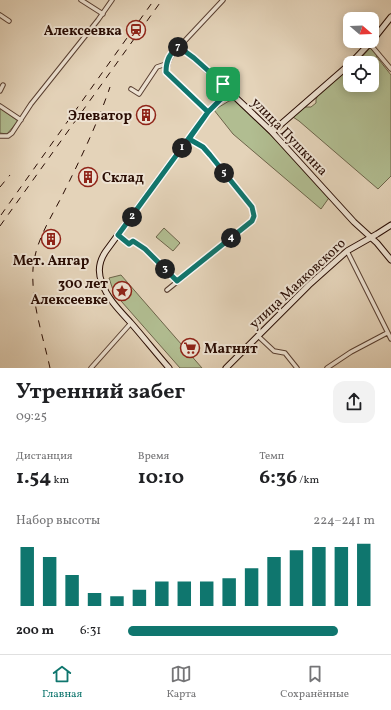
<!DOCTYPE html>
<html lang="ru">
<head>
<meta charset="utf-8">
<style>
  body { margin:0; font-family:Vollkorn,serif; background:#f2f2f2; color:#202124; height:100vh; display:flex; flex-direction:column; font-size:15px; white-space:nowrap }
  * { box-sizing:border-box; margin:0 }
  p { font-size:13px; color:#757577 }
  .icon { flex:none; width:22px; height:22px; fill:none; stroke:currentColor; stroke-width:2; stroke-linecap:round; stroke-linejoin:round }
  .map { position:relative; height:368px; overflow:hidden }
  .side { display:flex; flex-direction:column; background:#fff; flex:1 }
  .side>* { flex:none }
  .needle { width:26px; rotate:109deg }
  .controls { position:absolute; left:343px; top:12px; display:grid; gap:8px }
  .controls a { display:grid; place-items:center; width:36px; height:36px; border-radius:8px; background:#fff; box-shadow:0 2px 10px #0003; font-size:20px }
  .pin { position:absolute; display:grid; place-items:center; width:34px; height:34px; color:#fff; margin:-17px; border-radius:8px; box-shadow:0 2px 6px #0006 }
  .km { position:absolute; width:20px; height:20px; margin:-10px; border-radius:50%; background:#222; color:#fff; font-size:11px; line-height:20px; text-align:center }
  .round { display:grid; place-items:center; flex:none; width:42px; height:42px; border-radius:12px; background:#f2f2f2 }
  .summary { display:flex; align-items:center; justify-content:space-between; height:68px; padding:0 16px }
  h1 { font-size:22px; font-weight:700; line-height:30px }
  .metrics { display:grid; grid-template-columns:repeat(3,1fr); gap:6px; height:68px; padding:4px 16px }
  .metrics div { display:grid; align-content:center }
  .metrics b { font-size:20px; font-weight:700 }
  .metrics small { font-size:11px; font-weight:400 }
  .metrics p { font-size:11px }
  .chart { height:112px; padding:8px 16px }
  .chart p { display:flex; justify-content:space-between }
  .chart svg { width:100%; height:72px; margin-top:4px; stroke:#0f766e; stroke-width:6 }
  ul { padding:0 16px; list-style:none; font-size:13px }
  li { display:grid; grid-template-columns:64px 48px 1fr; align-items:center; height:30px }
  li i { height:10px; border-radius:5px; background:#0f766e }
  .tab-bar { display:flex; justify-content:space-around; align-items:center; height:56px; border-top:1px solid #e0e0e0; background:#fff; font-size:11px; color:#757577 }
  .tab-bar a { display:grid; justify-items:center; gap:2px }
  .tab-bar .selected { color:#0f766e }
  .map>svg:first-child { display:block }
  .green { fill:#b1bd91; stroke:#6d644a }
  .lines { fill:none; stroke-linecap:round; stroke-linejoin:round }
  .street-casing { stroke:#583e30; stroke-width:5.5 }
  .secondary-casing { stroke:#290c03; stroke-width:7 }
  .street { stroke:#ede2d2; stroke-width:3.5 }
  .secondary { stroke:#ede2d2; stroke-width:5 }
  .rail { stroke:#290c03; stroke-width:1; stroke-dasharray:7 7; stroke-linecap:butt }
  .route-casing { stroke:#fff; stroke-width:8 }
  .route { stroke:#0f766e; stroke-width:5 }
  .labels { text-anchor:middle; stroke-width:4; stroke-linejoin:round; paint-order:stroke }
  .poi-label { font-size:14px; font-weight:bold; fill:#290c03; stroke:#ede2d2; text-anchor:end }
  .street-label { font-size:14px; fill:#290c03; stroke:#ede2d2 }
</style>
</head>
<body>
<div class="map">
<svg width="391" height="368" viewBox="0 0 391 368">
  <rect width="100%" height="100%" fill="#e4d3b9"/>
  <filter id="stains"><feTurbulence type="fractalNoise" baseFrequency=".005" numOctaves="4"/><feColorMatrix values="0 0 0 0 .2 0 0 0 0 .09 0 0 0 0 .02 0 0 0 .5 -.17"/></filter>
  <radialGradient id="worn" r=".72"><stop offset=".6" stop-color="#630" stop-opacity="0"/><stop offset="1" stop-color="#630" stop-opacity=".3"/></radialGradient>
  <path class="green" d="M370,48L378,55L376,56L391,75V176L378,189L299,121L293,117L305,107H311L316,103V99L318,95L350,66V85H372V63H354L359,60Z
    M235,100L331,195L321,209L233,134L214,110L229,101Z
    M0,108L18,121L7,134L0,133Z
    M164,228L180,243L173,251L156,237Z
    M121,275L202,368H180L114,293L109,278Z"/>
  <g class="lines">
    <g class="street-casing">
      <path id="street" d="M81,0L103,14
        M0,15L9,21
        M370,44L391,69
        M179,47L223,0
        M131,89L139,94L157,67L166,64
        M0,91L3,85
        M0,106L21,120
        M0,136H8L12,133L31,104L98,20L112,0
        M118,235L129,244L133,241L145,249L177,281
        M347,251L391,339
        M167,290L252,221L254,216L252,207L210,155L203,147L189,139
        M258,336L274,351L285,353L297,368
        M91,368L131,323
        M327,368L351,352L387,333"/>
    </g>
    <g class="secondary-casing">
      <path id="secondary" d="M372,41L391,17
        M351,63L372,41
        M208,112L166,72C166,61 170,53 179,47L194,58L272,132L354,222L377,243L391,260
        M272,132L350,64
        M169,368C156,353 144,338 131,323C120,311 107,298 102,283C97,271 99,261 106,251L208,112L220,100L231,93
        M226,368L309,285L347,251L377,234L391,225"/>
    </g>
    <use href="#street" class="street"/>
    <use href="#secondary" class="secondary"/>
    <path class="rail" d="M0,187L10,175
      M1,215L154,0
      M0,226L162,0
      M50,368C43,336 31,302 33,269C35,240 53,215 65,190C82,156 98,122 110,87"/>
  </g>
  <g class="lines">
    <g class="route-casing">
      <path id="route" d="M223,84L231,93L220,100L208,112L118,235L129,244L133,241L145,249L177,281L252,221L254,216L252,207L210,155L203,147L189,139L208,112L166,72C166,61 170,52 179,47L194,58L223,84"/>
    </g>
    <use href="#route" class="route"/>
  </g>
  <defs>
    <g id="station-ring" transform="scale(1)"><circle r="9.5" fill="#ede2d2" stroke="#8f2418" stroke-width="1.5"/><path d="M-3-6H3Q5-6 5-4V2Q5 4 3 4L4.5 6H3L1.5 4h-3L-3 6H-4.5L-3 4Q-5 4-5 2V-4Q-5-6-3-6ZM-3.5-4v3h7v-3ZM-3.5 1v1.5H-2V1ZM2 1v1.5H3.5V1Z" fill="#8f2418"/></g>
    <g id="building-ring" transform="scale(1)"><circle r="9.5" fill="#ede2d2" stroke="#8f2418" stroke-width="1.5"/><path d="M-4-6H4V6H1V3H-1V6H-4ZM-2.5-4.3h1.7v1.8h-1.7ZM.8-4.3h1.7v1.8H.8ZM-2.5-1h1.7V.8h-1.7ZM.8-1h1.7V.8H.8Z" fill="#8f2418"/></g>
    <g id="sight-ring" transform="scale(1)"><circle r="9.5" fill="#ede2d2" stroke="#8f2418" stroke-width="1.5"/><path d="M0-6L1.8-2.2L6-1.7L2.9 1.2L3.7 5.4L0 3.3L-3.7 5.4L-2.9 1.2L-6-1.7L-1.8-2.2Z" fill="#8f2418"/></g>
    <g id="supermarket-ring" transform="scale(1)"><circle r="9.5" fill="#ede2d2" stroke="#8f2418" stroke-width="1.5"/><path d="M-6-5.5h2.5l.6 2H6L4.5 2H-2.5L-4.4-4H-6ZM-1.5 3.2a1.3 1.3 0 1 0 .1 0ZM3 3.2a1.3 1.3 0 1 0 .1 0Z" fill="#8f2418"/></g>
  </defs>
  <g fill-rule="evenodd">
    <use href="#station-ring" x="136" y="30"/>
    <use href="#building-ring" x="146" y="115"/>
    <use href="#building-ring" x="88" y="177"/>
    <use href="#building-ring" x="51" y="239"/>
    <use href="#sight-ring" x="122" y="291"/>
    <use href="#supermarket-ring" x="190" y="348"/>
  </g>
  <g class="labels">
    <g class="poi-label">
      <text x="122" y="35">Алексеевка</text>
      <text x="132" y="120">Элеватор</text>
      <text x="102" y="182" text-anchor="start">Склад</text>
      <text x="51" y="265" text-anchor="middle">Мет. Ангар</text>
      <text x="108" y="288">300 лет<tspan x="108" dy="16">Алексеевке</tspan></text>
      <text x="204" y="353" text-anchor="start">Магнит</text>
    </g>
    <g class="street-label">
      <text transform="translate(290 136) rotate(46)" y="5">улица Пушкина</text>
      <text transform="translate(297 283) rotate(-43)" y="5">улица Маяковского</text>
    </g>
  </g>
  <rect width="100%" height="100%" filter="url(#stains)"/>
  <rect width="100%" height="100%" fill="url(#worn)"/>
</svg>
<div class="controls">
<a><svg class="needle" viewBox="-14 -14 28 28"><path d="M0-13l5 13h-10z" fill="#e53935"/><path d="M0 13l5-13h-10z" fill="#757577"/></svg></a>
<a><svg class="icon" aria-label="locate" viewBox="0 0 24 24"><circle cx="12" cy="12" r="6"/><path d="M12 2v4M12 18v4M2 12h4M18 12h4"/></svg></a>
</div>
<div class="pin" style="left:223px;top:84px;background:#1e9e55"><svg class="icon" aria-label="arrive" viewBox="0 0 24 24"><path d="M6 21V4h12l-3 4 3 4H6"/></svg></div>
<b class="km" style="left:182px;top:148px">1</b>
<b class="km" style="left:132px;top:217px">2</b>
<b class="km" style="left:165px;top:269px">3</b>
<b class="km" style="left:231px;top:238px">4</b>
<b class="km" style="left:224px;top:173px">5</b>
<b class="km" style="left:178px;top:47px">7</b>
</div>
<section class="side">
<div class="summary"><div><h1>Утренний забег</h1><p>09:25</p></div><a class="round"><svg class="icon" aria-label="share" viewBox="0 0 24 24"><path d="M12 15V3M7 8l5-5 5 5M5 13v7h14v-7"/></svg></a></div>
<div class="metrics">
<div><p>Дистанция</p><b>1.54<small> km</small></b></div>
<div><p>Время</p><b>10:10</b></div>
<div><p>Темп</p><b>6:36<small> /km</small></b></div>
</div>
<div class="chart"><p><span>Набор высоты</span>224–241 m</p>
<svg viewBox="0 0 160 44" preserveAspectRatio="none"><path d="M5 44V8M15 44V14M25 44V25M35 44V36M45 44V38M55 44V34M65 44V29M75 44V29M85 44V29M95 44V27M105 44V21M115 44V14M125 44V10M135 44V8M145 44V8M155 44V6"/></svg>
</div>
<ul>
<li><b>200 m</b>6:31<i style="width:85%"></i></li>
</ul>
</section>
<nav class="tab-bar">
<a class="selected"><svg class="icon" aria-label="home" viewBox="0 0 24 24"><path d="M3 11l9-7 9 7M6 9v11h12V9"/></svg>Главная</a>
<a><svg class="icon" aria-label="map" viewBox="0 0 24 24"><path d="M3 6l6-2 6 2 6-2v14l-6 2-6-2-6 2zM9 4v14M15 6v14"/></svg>Карта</a>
<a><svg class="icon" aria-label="saved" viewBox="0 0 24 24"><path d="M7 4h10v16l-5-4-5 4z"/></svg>Сохранённые</a>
</nav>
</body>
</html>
